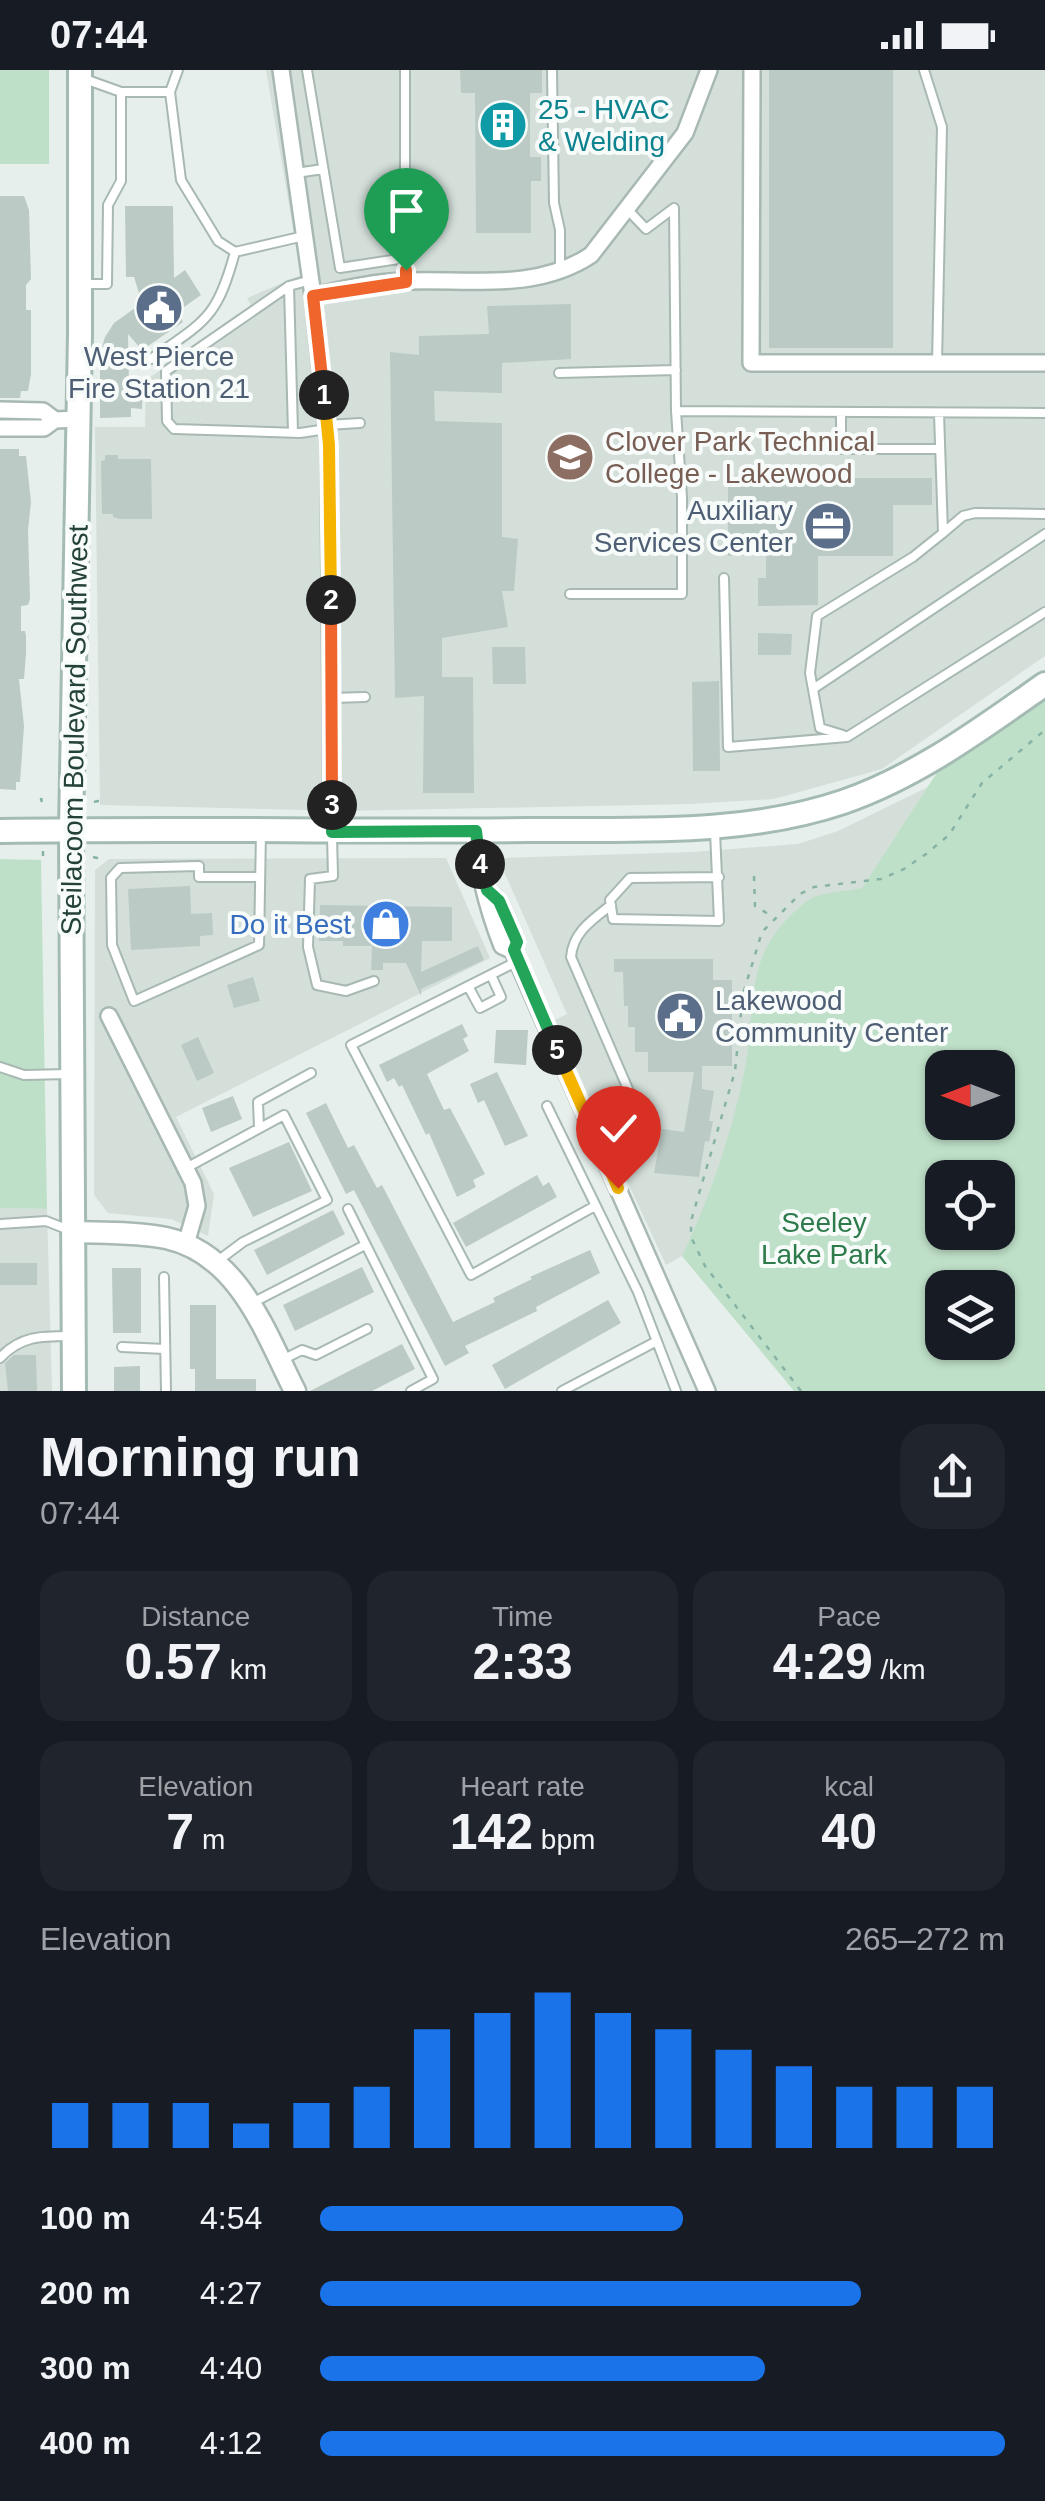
<!DOCTYPE html>
<html lang="en">
<head>
<meta charset="utf-8">
<style>
  body { margin:0; font-family:Arial,sans-serif; background:#20242c; color:#f1f3f6; height:100vh; display:flex; flex-direction:column; font-size:38px; white-space:nowrap }
  * { box-sizing:border-box; margin:0 }
  p { font-size:32px; color:#9ea1a6 }
  .icon { flex:none; width:55px; height:55px; fill:none; stroke:currentColor; stroke-width:2; stroke-linecap:round; stroke-linejoin:round }
  .map { position:relative; height:1321px; overflow:hidden }
  .sheet { display:flex; flex-direction:column; background:#171b24; flex:1 }
  .sheet>* { flex:none }
  .needle { width:65px; rotate:270deg }
  .fabs { position:absolute; left:925px; top:980px; display:grid; gap:20px }
  .fabs a { display:grid; place-items:center; width:90px; height:90px; border-radius:20px; background:#171b24; box-shadow:0 2px 8px #0004; font-size:50px }
  .pin { position:absolute; display:grid; place-items:center; width:85px; height:85px; color:#fff; margin:-102px -42px; border-radius:50% 50% 50% 0; rotate:-45deg; box-shadow:0 0 10px #0007 }
  .pin .icon { rotate:45deg }
  .km { position:absolute; width:50px; height:50px; margin:-25px; border-radius:50%; background:#222; color:#fff; font-size:28px; line-height:50px; text-align:center }
  .round { display:grid; place-items:center; flex:none; width:105px; height:105px; border-radius:30px; background:#20242c }
  .head { display:flex; align-items:center; justify-content:space-between; height:170px; padding:0 40px }
  h1 { font-size:55px; font-weight:800; line-height:75px }
  .metrics { display:grid; grid-template-columns:repeat(3,1fr); gap:15px; height:170px; padding:10px 40px }
  .metrics div { display:grid; align-content:center; border-radius:25px; background:#20242c; text-align:center }
  .metrics b { font-size:50px; font-weight:800 }
  .metrics small { font-size:28px; font-weight:400 }
  .metrics p { font-size:28px }
  .chart { height:280px; padding:20px 40px }
  .chart p { display:flex; justify-content:space-between }
  .chart svg { width:100%; height:180px; margin-top:10px; stroke:#1a73e8; stroke-width:6 }
  ul { padding:0 40px; list-style:none; font-size:32px }
  li { display:grid; grid-template-columns:160px 120px 1fr; align-items:center; height:75px }
  li i { height:25px; border-radius:12px; background:#1a73e8 }
  .status { display:flex; justify-content:space-between; align-items:center; height:70px; padding:0 50px; background:#171b24; direction:ltr }
  .status svg { height:28px; fill:currentColor }
  .map>svg:first-child { display:block }
  .built { fill:#d4dfda }
  .green { fill:#bfe0c8; fill-rule:evenodd }
  .building { fill:#bbcac4 }
  .lines { fill:none; stroke-linecap:round; stroke-linejoin:round }
  .service-casing { stroke:#a8b8b2; stroke-width:12 }
  .minor-casing { stroke:#a8b8b2; stroke-width:20 }
  .tertiary-casing { stroke:#a8b8b2; stroke-width:25 }
  .secondary-casing { stroke:#a4bbb3; stroke-width:28 }
  .path { stroke:#86b3a5; stroke-width:2.5; stroke-dasharray:5 8; stroke-linecap:butt }
  .service { stroke:#fff; stroke-width:8 }
  .minor { stroke:#fff; stroke-width:15 }
  .tertiary { stroke:#fff; stroke-width:20 }
  .secondary { stroke:#fff; stroke-width:22 }
  .split-1-casing { stroke:#fff; stroke-width:20 }
  .split-2-casing { stroke:#fff; stroke-width:20 }
  .split-3-casing { stroke:#fff; stroke-width:20 }
  .split-4-casing { stroke:#fff; stroke-width:20 }
  .split-5-casing { stroke:#fff; stroke-width:20 }
  .split-6-casing { stroke:#fff; stroke-width:20 }
  .split-1 { stroke:#f0652b; stroke-width:12 }
  .split-2 { stroke:#f5b400; stroke-width:12 }
  .split-3 { stroke:#f0652b; stroke-width:12 }
  .split-4 { stroke:#22a559; stroke-width:12 }
  .split-5 { stroke:#22a559; stroke-width:12 }
  .split-6 { stroke:#f5b400; stroke-width:12 }
  .labels { text-anchor:middle; stroke-width:8; stroke-linejoin:round; paint-order:stroke }
  .culture-label { font-size:28px; fill:#0d838f; stroke:#f7fbf9; text-anchor:start }
  .service-label { font-size:28px; fill:#4e5e75; stroke:#f7fbf9 }
  .education-label { font-size:28px; fill:#785e54; stroke:#f7fbf9; text-anchor:start }
  .street-label { font-size:28px; fill:#24423a; stroke:#f7fbf9 }
  .shop-label { font-size:28px; fill:#366cbe; stroke:#f7fbf9; text-anchor:end }
  .park-label { font-size:28px; fill:#2d7a4b; stroke:#f7fbf9 }
</style>
</head>
<body>
<div class="status"><b>07:44</b><svg viewBox="0 0 49 12"><path d="M0 12V9h3v3zM5 12V6h3v6zM10 12V3h3v9zM15 12V0h3v12zM26 1h20v11H26zM47 4h2v5h-2z"/></svg></div>
<div class="map">
<svg width="1045" height="1321" viewBox="0 0 1045 1321">
  <rect width="100%" height="100%" fill="#e6efeb"/>
  <path class="built" d="M266,0H1045V586L882,699L774,729L690,734L342,741L100,735L95,357H145L146,310L252,237L247,228L301,205Z
    M928,717L831,866L682,1186L666,1195L553,951L567,944L498,788L692,782L798,774L838,761Z
    M446,788L490,888L176,1047L214,1124L208,1166L171,1149L108,1143L94,1125L95,800L109,789Z
    M0,1138L47,1139L52,1321H0Z"/>
  <path class="green" d="M0,0H49V94H0Z
    M1045,614V1321H794L682,1186C710,1127 731,1066 744,1003C757,943 742,892 791,845C799,838 806,830 816,826C830,822 847,821 862,818L953,678ZM942,998H998V1052H942ZM942,1108H998V1162H942ZM942,1218H998V1272H942Z
    M0,789L41,790L47,1139L0,1138Z"/>
  <path class="building" d="M460,0H542V23H530V87H541V111H531V163H476L475,23H461Z
    M769,0H893V278H769Z
    M0,126H24L29,140L31,209L26,215V240H31V304L28,321H21L20,328H0Z
    M125,136H173L174,208L185,200L201,225L177,242L183,252L142,280L128,264L129,315L143,314L142,339L131,338V347L100,348V284L105,267L114,253L142,233L134,207H126Z
    M571,234V289L502,293V323L434,321L435,351L502,353V467L518,469L514,521H502L508,557L442,568V607H473L474,723H423L424,626L395,628L390,282L419,285V266L489,264L487,236Z
    M0,379H19V386H26L31,432L28,460L30,529L28,535L21,536V561H25L26,566V584L24,609H19L24,656L20,712H16V720L0,719Z
    M105,385H118V389H151L152,449H120L113,447V444H102L101,391L105,390Z
    M728,408H932V435H893V486H818V535L758,536V508H766V485L728,486Z
    M758,563L792,564L791,585H758Z
    M492,577H525L526,614H493Z
    M719,611L720,701H693L692,612Z
    M190,816L191,844L212,843L213,865L200,866V876L131,880L128,819Z
    M320,835L452,837V871H422L421,902L478,876L484,890L421,919V926L406,893H383V900H371L372,876H343V871H319Z
    M614,889H713V910H732V996H702V1019L714,1021L709,1051H713L709,1072L705,1071L699,1107L654,1103L662,1059L684,1062L694,1002H648V982H635V957H628V936H624L623,902H614Z
    M253,907L260,931L234,938L227,915Z
    M462,954L468,966L463,969L469,981L427,1004L444,1040L450,1038L485,1104L473,1110L476,1117L457,1127L429,1063L426,1065L402,1015L399,1017L394,1008L387,1012L379,995Z
    M496,960H528L526,995L494,993Z
    M198,967L214,1003L197,1011L181,975Z
    M497,1002L528,1066L505,1076L484,1030L478,1033L470,1014Z
    M233,1026L242,1049L211,1062L202,1038Z
    M326,1033L348,1078L354,1075L377,1118L382,1115L453,1252L495,1232L493,1228L532,1209L530,1207L590,1180L600,1203L536,1237L537,1241L465,1276L469,1283L445,1296L354,1120L346,1124L306,1043Z
    M289,1072L312,1121L253,1147L229,1098Z
    M537,1105L543,1116L549,1112L557,1127L466,1177L453,1153Z
    M333,1140L345,1164L267,1205L254,1180Z
    M0,1193H37V1215H0Z
    M362,1197L374,1222L295,1261L283,1235Z
    M112,1198H141V1263H113Z
    M608,1230L621,1253L505,1319L492,1295Z
    M190,1235H216V1309H256V1321H195V1299H190Z
    M402,1274L415,1299L372,1321H310Z
    M14,1285H36L37,1321H8L5,1293Z
    M140,1296V1321H114V1297Z"/>
  <g class="lines">
    <g class="service-casing">
      <path id="service" d="M178,0L170,22L181,110L218,171L235,182L304,166
        M307,0L340,198L405,188
        M405,0V212
        M552,0L554,133L560,160V202
        M924,0L942,57L937,293
        M82,8L121,22H170
        M296,103L323,99
        M627,139L646,159L674,138L676,341L1045,343
        M311,210L289,216L166,301L167,351L174,359L300,363L327,359
        M84,214H107L108,135L121,111V22
        M289,216L293,362
        M151,289C205,251 217,249 235,182
        M559,303L676,300
        M841,342V379H940
        M327,355L360,353
        M943,463L963,446L975,443L1045,444
        M724,508L728,677L847,667L1045,542
        M570,524H682V427L676,341
        M813,619L1045,464
        M331,628L365,627
        M843,665L820,658L810,603L817,546L913,487L943,463L939,343
        M715,762L719,851L613,849L610,830L630,808L719,807
        M332,766L333,806L310,809L308,877L317,915L346,921L374,911
        M260,807H199V796L120,798L111,808L112,875L134,931L259,875L261,761
        M611,835C592,850 573,862 571,887L631,1026
        M518,891L351,975L471,1205L595,1136
        M468,916L480,938L501,927L491,905
        M0,997L24,1005L69,1004
        M547,1036L638,1222L676,1321
        M259,1058L258,1032L311,1003
        M186,1098L284,1045L327,1130L243,1172L215,1193
        M348,1139L433,1309L411,1321
        M0,1154L46,1151L69,1160
        M164,1207L166,1321
        M254,1232L365,1175
        M122,1277L165,1279
        M0,1288C20,1266 41,1266 70,1266
        M284,1289L302,1280L316,1285L367,1259
        M562,1321L657,1271"/>
    </g>
    <g class="minor-casing">
      <path id="minor" d="M281,0L313,226L329,375L332,762
        M752,0L751,293H1045
        M313,226C338,221 363,214 389,212C457,206 531,225 591,185L685,63L709,0
        M0,340L43,341L55,350
        M0,358H44L55,350L78,349
        M476,761C477,800 488,840 502,876L513,881
        M487,820L499,831L517,872L513,881L707,1321
        M109,946L193,1113L197,1136L186,1174"/>
    </g>
    <g class="tertiary-casing">
      <path id="tertiary" d="M74,1162C104,1163 136,1162 166,1168C239,1184 265,1262 295,1321"/>
    </g>
    <g class="secondary-casing">
      <path id="secondary" d="M0,761C176,758 353,762 529,760C634,759 742,766 843,732C918,706 981,659 1045,614
        M74,1321L71,760L80,264V0"/>
    </g>
    <path class="path" d="M42,732L41,729L43,730
      M94,732L98,731L94,738
      M43,781V786L48,785
      M93,787L97,788L95,785
      M754,806L755,836L773,847
      M801,1321L705,1196L691,1167V1151L735,1001L743,924L762,862L800,824L814,817L881,809L904,799L926,784L949,765L982,713L1045,660"/>
    <use href="#service" class="service"/>
    <use href="#minor" class="minor"/>
    <use href="#tertiary" class="tertiary"/>
    <use href="#secondary" class="secondary"/>
  </g>
  <g class="lines">
    <g class="split-1-casing">
      <path id="split-1" d="M324,325L313,226L406,212V200"/>
    </g>
    <g class="split-2-casing">
      <path id="split-2" d="M324,325L329,375L331,530"/>
    </g>
    <g class="split-3-casing">
      <path id="split-3" d="M331,530L332,735"/>
    </g>
    <g class="split-4-casing">
      <path id="split-4" d="M332,735V762L476,761L480,794"/>
    </g>
    <g class="split-5-casing">
      <path id="split-5" d="M480,794L487,820L499,831L517,872L514,880L557,980"/>
    </g>
    <g class="split-6-casing">
      <path id="split-6" d="M557,980L618,1118"/>
    </g>
    <use href="#split-1" class="split-1"/>
    <use href="#split-2" class="split-2"/>
    <use href="#split-3" class="split-3"/>
    <use href="#split-4" class="split-4"/>
    <use href="#split-5" class="split-5"/>
    <use href="#split-6" class="split-6"/>
  </g>
  <defs>
    <g id="building-disc" transform="scale(2.5)"><circle r="9.5" fill="#0f9aa8" stroke="#f7fbf9"/><path d="M-4-6H4V6H1V3H-1V6H-4ZM-2.5-4.3h1.7v1.8h-1.7ZM.8-4.3h1.7v1.8H.8ZM-2.5-1h1.7V.8h-1.7ZM.8-1h1.7V.8H.8Z" fill="#fff"/></g>
    <g id="civic-disc" transform="scale(2.5)"><circle r="9.5" fill="#5c6f8a" stroke="#f7fbf9"/><path d="M-.6-6.5H3V-4.5H.6V-3L4-1V1h2V6H-6V1h2V-1L-.6-3ZM-1.2 2.5V6h2.4V2.5Z" fill="#fff"/></g>
    <g id="university-disc" transform="scale(2.5)"><circle r="9.5" fill="#8d6e63" stroke="#f7fbf9"/><path d="M0-5L7-2L0 1L-7-2ZM-4 1L0 2.5L4 1V4Q0 6-4 4Z" fill="#fff"/></g>
    <g id="office-disc" transform="scale(2.5)"><circle r="9.5" fill="#5c6f8a" stroke="#f7fbf9"/><path d="M-6-3h4V-5.5h4V-3h4V5H-6ZM-1-4.5V-3h2v-1.5ZM-6 0V1H6V0Z" fill="#fff"/></g>
    <g id="shop-disc" transform="scale(2.5)"><circle r="9.5" fill="#3f7fe0" stroke="#f7fbf9"/><path d="M-5-2.5h2.3a2.7 3.5 0 0 1 5.4 0H5L5.5 6h-11ZM-1.5-2.5h3a1.5 2.3 0 0 0-3 0Z" fill="#fff"/></g>
  </defs>
  <g fill-rule="evenodd">
    <use href="#building-disc" x="503" y="55"/>
    <use href="#civic-disc" x="159" y="238"/>
    <use href="#university-disc" x="570" y="387"/>
    <use href="#office-disc" x="828" y="456"/>
    <use href="#shop-disc" x="386" y="854"/>
    <use href="#civic-disc" x="680" y="946"/>
  </g>
  <g class="labels">
    <g class="culture-label">
      <text x="538" y="49">25 - HVAC<tspan x="538" dy="32">&amp; Welding</tspan></text>
    </g>
    <g class="service-label">
      <text x="159" y="296">West Pierce<tspan x="159" dy="32">Fire Station 21</tspan></text>
      <text x="793" y="450" text-anchor="end">Auxiliary<tspan x="793" dy="32">Services Center</tspan></text>
      <text x="715" y="940" text-anchor="start">Lakewood<tspan x="715" dy="32">Community Center</tspan></text>
    </g>
    <g class="education-label">
      <text x="605" y="381">Clover Park Technical<tspan x="605" dy="32">College - Lakewood</tspan></text>
    </g>
    <g class="street-label">
      <text transform="translate(74 660) rotate(-89)" y="10">Steilacoom Boulevard Southwest</text>
    </g>
    <g class="shop-label">
      <text x="351" y="864">Do it Best</text>
    </g>
    <g class="park-label">
      <text x="824" y="1162">Seeley<tspan x="824" dy="32">Lake Park</tspan></text>
    </g>
  </g>
</svg>
<div class="fabs">
<a><svg class="needle" viewBox="-14 -14 28 28"><path d="M0-13l5 13h-10z" fill="#e53935"/><path d="M0 13l5-13h-10z" fill="#9ea1a6"/></svg></a>
<a><svg class="icon" aria-label="locate" viewBox="0 0 24 24"><circle cx="12" cy="12" r="6"/><path d="M12 2v4M12 18v4M2 12h4M18 12h4"/></svg></a>
<a><svg class="icon" aria-label="layers" viewBox="0 0 24 24"><path d="M12 4l9 5-9 5-9-5zM3 14l9 5 9-5"/></svg></a>
</div>
<div class="pin" style="left:406px;top:200px;background:#1e9e55"><svg class="icon" aria-label="arrive" viewBox="0 0 24 24"><path d="M6 21V4h12l-3 4 3 4H6"/></svg></div>
<div class="pin" style="left:618px;top:1118px;background:#d93025"><svg class="icon" aria-label="check" viewBox="0 0 24 24"><path d="M5 12l5 5 9-10"/></svg></div>
<b class="km" style="left:324px;top:325px">1</b>
<b class="km" style="left:331px;top:530px">2</b>
<b class="km" style="left:332px;top:735px">3</b>
<b class="km" style="left:480px;top:794px">4</b>
<b class="km" style="left:557px;top:980px">5</b>
</div>
<section class="sheet">
<div class="head"><div><h1>Morning run</h1><p>07:44</p></div><a class="round"><svg class="icon" aria-label="share" viewBox="0 0 24 24"><path d="M12 15V3M7 8l5-5 5 5M5 13v7h14v-7"/></svg></a></div>
<div class="metrics">
<div><p>Distance</p><b>0.57<small> km</small></b></div>
<div><p>Time</p><b>2:33</b></div>
<div><p>Pace</p><b>4:29<small> /km</small></b></div>
</div>
<div class="metrics">
<div><p>Elevation</p><b>7<small> m</small></b></div>
<div><p>Heart rate</p><b>142<small> bpm</small></b></div>
<div><p>kcal</p><b>40</b></div>
</div>
<div class="chart"><p><span>Elevation</span>265–272 m</p>
<svg viewBox="0 0 160 44" preserveAspectRatio="none"><path d="M5 44V33M15 44V33M25 44V33M35 44V38M45 44V33M55 44V29M65 44V15M75 44V11M85 44V6M95 44V11M105 44V15M115 44V20M125 44V24M135 44V29M145 44V29M155 44V29"/></svg>
</div>
<ul>
<li><b>100 m</b>4:54<i style="width:53%"></i></li>
<li><b>200 m</b>4:27<i style="width:79%"></i></li>
<li><b>300 m</b>4:40<i style="width:65%"></i></li>
<li><b>400 m</b>4:12<i style="width:100%"></i></li>
</ul>
</section>
</body>
</html>
